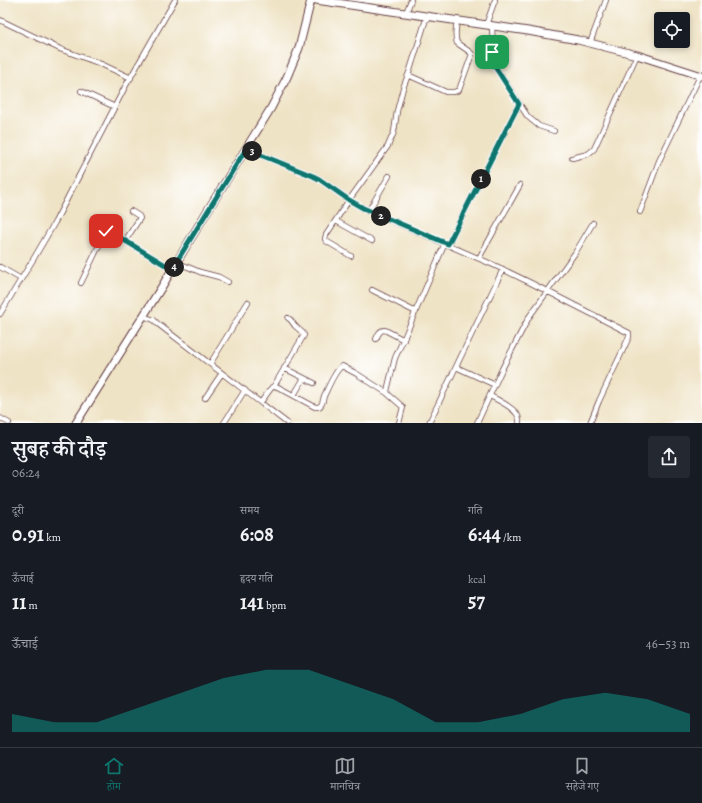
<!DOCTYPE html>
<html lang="hi">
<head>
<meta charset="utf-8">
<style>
  body { margin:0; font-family:Alegreya,"Noto Serif Devanagari",serif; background:#242831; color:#f1f3f6; height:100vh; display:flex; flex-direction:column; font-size:15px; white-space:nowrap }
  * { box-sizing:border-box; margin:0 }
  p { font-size:13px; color:#9ea1a6 }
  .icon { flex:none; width:22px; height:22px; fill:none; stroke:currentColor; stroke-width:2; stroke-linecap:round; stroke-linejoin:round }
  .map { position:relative; height:423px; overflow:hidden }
  .panel { display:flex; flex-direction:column; background:#171b24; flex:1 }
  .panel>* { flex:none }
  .controls { position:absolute; left:654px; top:12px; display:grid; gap:8px }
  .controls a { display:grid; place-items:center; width:36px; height:36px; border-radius:4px; background:#171b24; box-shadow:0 2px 6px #0003; font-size:20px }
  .pin { position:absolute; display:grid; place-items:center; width:34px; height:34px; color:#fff; margin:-17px; border-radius:8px; box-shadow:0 2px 6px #0006 }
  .km { position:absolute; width:20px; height:20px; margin:-10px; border-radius:50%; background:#222; color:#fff; font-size:11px; line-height:20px; text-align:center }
  .round { display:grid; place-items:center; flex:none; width:42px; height:42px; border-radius:4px; background:#242831 }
  .overview { display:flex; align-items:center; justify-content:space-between; height:68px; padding:0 12px }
  h1 { font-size:22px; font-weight:600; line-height:30px }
  .figures { display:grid; grid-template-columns:repeat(3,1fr); gap:6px; height:68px; padding:4px 12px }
  .figures div { display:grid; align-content:center }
  .figures b { font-size:20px; font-weight:600 }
  .figures small { font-size:11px; font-weight:400 }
  .figures p { font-size:11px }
  .chart { height:112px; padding:8px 12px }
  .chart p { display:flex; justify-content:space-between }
  .chart svg { width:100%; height:72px; margin-top:4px; fill:#0f766e; opacity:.7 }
  .tab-bar { display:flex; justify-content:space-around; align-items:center; height:56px; border-top:1px solid #363941; background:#171b24; font-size:11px; color:#9ea1a6 }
  .tab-bar a { display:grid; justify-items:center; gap:2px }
  .tab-bar .selected { color:#0f766e }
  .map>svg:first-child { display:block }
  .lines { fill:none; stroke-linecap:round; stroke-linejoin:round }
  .street-casing { stroke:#633c42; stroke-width:6 }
  .secondary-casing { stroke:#633c42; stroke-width:9 }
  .street { stroke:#fff; stroke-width:4.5 }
  .secondary { stroke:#fff; stroke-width:7 }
  .route-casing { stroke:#fff; stroke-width:8 }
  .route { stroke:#0f766e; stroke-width:5 }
</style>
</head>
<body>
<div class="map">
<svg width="702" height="423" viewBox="0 0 702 423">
  <rect width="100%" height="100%" fill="#fff"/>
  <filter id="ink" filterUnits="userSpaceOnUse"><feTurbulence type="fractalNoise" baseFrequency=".025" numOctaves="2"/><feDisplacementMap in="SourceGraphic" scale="8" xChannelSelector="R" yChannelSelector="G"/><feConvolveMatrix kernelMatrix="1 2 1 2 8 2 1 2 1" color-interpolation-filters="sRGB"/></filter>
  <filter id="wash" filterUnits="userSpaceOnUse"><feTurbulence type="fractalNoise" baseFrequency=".012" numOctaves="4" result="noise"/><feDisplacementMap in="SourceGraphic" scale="16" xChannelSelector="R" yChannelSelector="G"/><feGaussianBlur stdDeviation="0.9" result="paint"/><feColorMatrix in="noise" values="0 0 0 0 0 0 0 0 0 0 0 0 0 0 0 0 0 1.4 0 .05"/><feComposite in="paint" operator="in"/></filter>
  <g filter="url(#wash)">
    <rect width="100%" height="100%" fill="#efe3c5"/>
  </g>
  <g filter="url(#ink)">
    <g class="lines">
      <g class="street-casing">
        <path id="street" d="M406,13L411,0
          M0,20L60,49L101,64L131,78
          M486,25L495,0
          M492,26L493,49L491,59L492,62L528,117L539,126L554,131
          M590,43L606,0
          M408,75L446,92H454L459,90L472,54L470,52L457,43C454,36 456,28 457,21
          M81,91L115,107
          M246,149L313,176L319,179L349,200L363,208L496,266L531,283L629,333V337L599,401L590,423
          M572,158L588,154L594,149L637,55
          M369,210L389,176
          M640,212L659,161L700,76
          M336,221L372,241
          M125,241L140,218L139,216L131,211
          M448,244L519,104
          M351,256L326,241L325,239L326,235L349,200L388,146L394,132L397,111L403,88L410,70L427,16
          M479,258L520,185
          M176,262L200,272L219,277L228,282
          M0,267L21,279
          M81,283L106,231H109L172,269
          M372,290L416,312
          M0,314L34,258L55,222L125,87L175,0
          M143,316L154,320L158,324L287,423
          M376,339C378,335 379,330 385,330L404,340
          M210,364L248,302
          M456,367L495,385
          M284,368L314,383
          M274,386L304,335C302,331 298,329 295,326C292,322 292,320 288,318
          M294,395L304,378
          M490,396C498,400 515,408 518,416C519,417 519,422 519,423
          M205,398L222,373
          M261,402L272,387L276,386L315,407C318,407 319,408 321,405C323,403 323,399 324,396C328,388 335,370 342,366L357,374L387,393
          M0,418L9,423
          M224,423L245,390
          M399,423L403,407L388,394L387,391L395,358L405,336L445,243
          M429,423L503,269
          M477,423L502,369L529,317L575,253L593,223"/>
      </g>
      <g class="secondary-casing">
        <path id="secondary" d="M316,0L528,31L578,40L637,55L702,76
          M76,423L161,288L208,210L271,108L287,77L299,48L311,0"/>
      </g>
      <use href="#street" class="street"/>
      <use href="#secondary" class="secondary"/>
    </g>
  </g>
  <g class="lines" filter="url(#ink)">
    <g class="route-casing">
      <path id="route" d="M106,231H109L172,269L246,149L313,176L319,179L349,200L363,208L448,244L519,104L492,62L491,60L492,52"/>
    </g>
    <use href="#route" class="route"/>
  </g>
</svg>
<div class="controls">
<a><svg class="icon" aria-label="locate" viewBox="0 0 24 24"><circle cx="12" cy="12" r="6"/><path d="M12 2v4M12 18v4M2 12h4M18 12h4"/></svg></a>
</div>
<div class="pin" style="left:492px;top:52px;background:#1e9e55"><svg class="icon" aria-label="arrive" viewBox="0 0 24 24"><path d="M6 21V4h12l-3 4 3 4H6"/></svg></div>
<div class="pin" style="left:106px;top:231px;background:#d93025"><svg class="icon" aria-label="check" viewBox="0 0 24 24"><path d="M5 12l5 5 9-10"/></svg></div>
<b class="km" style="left:481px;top:179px">1</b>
<b class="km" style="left:381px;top:216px">2</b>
<b class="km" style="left:252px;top:151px">3</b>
<b class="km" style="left:174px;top:267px">4</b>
</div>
<section class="panel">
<div class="overview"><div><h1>सुबह की दौड़</h1><p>06:24</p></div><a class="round"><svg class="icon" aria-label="share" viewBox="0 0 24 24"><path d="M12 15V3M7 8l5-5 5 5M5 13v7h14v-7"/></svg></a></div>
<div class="figures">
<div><p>दूरी</p><b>0.91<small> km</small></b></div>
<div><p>समय</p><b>6:08</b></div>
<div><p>गति</p><b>6:44<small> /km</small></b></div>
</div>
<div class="figures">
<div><p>ऊँचाई</p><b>11<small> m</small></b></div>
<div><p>हृदय गति</p><b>141<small> bpm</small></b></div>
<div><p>kcal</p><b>57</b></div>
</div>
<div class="chart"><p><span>ऊँचाई</span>46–53 m</p>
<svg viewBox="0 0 160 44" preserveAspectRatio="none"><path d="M0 44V33L10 38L20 38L30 29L40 20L50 11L60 6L70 6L80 15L90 24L100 38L110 38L120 33L130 24L140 20L150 24L160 33V44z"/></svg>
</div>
</section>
<nav class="tab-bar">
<a class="selected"><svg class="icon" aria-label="home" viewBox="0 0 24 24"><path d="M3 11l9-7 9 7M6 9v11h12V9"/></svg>होम</a>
<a><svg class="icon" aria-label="map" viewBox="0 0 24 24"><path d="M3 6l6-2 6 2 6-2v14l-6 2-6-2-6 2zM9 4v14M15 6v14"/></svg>मानचित्र</a>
<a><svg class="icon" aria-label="saved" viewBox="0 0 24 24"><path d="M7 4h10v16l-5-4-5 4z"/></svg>सहेजे गए</a>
</nav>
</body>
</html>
